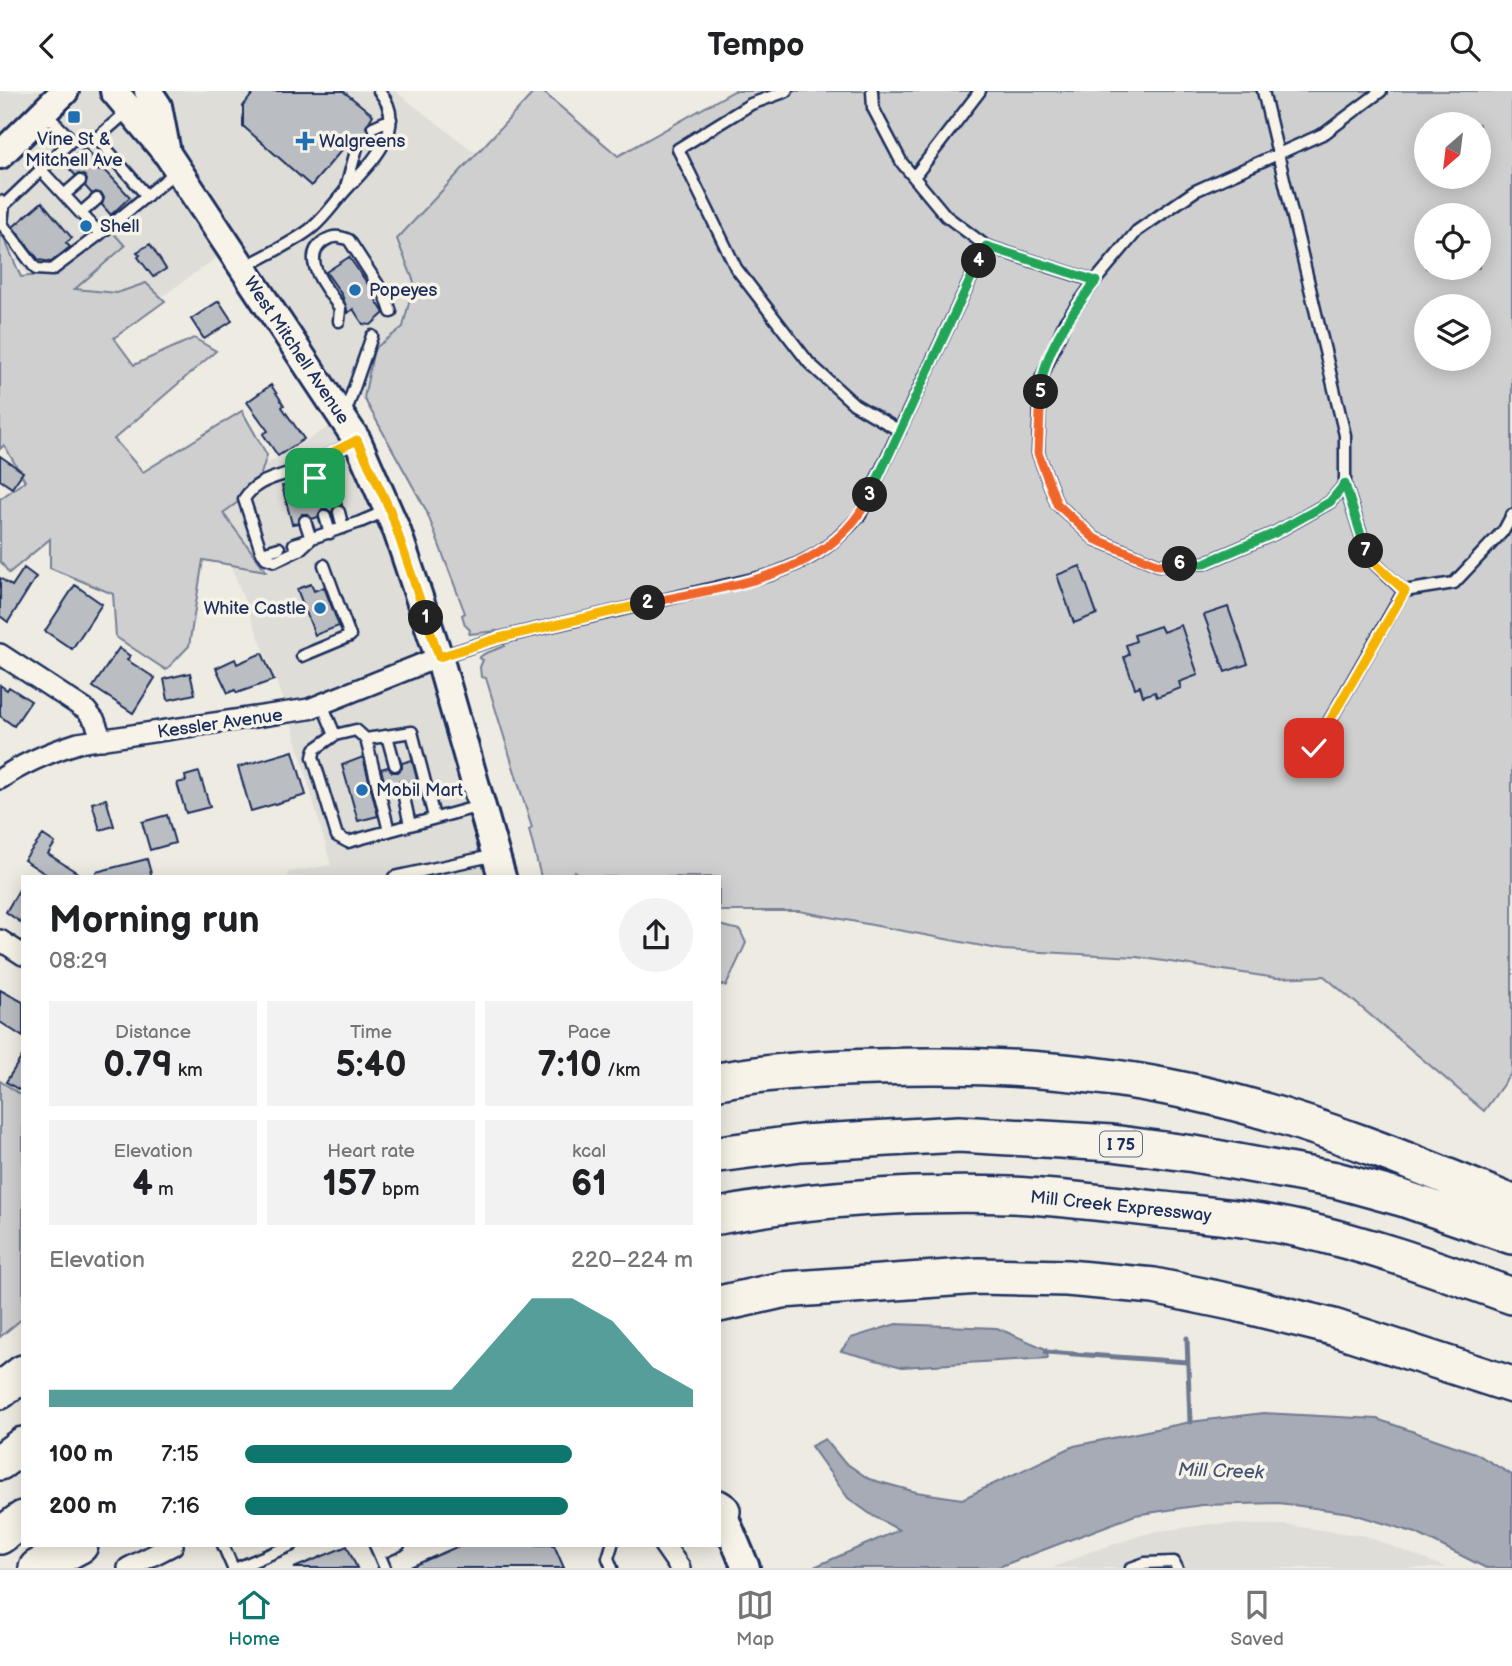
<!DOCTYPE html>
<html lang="en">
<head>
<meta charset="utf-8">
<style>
  body { margin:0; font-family:"Balsamiq Sans",sans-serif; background:#f2f2f2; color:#202124; height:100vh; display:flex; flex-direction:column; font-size:26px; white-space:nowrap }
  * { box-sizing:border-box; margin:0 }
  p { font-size:23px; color:#757577 }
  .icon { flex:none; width:38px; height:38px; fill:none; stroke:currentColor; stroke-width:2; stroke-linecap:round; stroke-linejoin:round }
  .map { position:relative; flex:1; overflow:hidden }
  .panel { position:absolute; left:21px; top:784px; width:700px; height:672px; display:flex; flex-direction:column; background:#fff; border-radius:0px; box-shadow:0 4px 18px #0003 }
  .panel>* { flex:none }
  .needle { width:46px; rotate:208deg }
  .controls { position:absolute; left:1414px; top:21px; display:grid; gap:14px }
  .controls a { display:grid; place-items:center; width:77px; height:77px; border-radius:50%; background:#fff; box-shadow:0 4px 18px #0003; font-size:35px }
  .pin { position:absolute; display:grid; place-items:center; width:60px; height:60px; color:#fff; margin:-30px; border-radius:14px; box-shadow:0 4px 10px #0006 }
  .km { position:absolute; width:35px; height:35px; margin:-18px; border-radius:50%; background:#222; color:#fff; font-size:19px; line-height:35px; text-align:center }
  .round { display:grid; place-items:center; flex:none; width:74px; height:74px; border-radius:37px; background:#f2f2f2 }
  .summary { display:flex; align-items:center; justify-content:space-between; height:119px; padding:0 28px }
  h1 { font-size:38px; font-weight:600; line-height:52px }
  .metrics { display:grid; grid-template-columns:repeat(3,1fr); gap:10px; height:119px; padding:7px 28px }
  .metrics div { display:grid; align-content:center; border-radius:0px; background:#f2f2f2; text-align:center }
  .metrics b { font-size:35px; font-weight:600 }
  .metrics small { font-size:19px; font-weight:400 }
  .metrics p { font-size:19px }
  .chart { height:196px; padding:14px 28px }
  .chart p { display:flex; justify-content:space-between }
  .chart svg { width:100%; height:126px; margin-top:7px; fill:#0f766e; opacity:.7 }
  ul { padding:0 28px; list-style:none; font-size:23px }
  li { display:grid; grid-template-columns:112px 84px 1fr; align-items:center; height:52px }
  li i { height:18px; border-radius:9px; background:#0f766e }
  header { display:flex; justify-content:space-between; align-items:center; height:91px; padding:0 28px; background:#fff; font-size:32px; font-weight:600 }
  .menu { display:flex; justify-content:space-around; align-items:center; height:98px; border-top:2px solid #e0e0e0; background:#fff; font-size:19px; color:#757577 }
  .menu a { display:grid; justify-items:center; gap:4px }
  .menu .on { color:#0f766e }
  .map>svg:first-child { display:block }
  .built { fill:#deddd8 }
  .green { fill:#cfcfcf; stroke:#757f96; stroke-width:2; fill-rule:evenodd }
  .water { fill:#a6abb5; stroke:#6e7992; stroke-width:2 }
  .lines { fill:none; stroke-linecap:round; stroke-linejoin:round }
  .stream { stroke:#6e7992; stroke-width:5 }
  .building { fill:#babdc2; stroke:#1b2f5e; stroke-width:2 }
  .service-casing { stroke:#1b2f5e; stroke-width:15 }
  .minor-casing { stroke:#1b2f5e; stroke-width:24 }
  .secondary-casing { stroke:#1b2f5e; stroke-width:32 }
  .motorway-casing { stroke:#1b2f5e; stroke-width:40 }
  .service { stroke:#f7f3e8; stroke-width:10 }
  .minor { stroke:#f7f3e8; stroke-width:19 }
  .secondary { stroke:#f7f3e8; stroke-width:26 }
  .motorway { stroke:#f7f3e8; stroke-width:35 }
  .split-1-casing { stroke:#fff; stroke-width:14 }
  .split-2-casing { stroke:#fff; stroke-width:14 }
  .split-3-casing { stroke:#fff; stroke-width:14 }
  .split-4-casing { stroke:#fff; stroke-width:14 }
  .split-5-casing { stroke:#fff; stroke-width:14 }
  .split-6-casing { stroke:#fff; stroke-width:14 }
  .split-7-casing { stroke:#fff; stroke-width:14 }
  .split-8-casing { stroke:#fff; stroke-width:14 }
  .split-1 { stroke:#f5b400; stroke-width:9 }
  .split-2 { stroke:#f5b400; stroke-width:9 }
  .split-3 { stroke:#f0652b; stroke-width:9 }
  .split-4 { stroke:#22a559; stroke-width:9 }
  .split-5 { stroke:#22a559; stroke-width:9 }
  .split-6 { stroke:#f0652b; stroke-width:9 }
  .split-7 { stroke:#22a559; stroke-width:9 }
  .split-8 { stroke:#f5b400; stroke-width:9 }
  .poi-dot { fill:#1f6fb2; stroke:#f7f3e8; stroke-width:2.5 }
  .labels { text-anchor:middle; stroke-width:7; stroke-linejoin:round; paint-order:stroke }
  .shield { fill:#f7f3e8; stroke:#5d6a87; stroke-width:2 }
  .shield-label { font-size:16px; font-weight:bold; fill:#1b2f5e }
  .poi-label { font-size:18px; fill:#1b2f5e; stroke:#f7f3e8; text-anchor:start }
  .street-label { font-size:18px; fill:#1b2f5e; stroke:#f7f3e8 }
  .water-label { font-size:19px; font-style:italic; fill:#455478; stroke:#f7f3e8 }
</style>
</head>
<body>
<header><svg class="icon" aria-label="back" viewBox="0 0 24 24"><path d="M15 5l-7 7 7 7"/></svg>Tempo<svg class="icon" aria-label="search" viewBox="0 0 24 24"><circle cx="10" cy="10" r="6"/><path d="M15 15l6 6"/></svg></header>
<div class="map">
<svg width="1512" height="1477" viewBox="0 0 1512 1477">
  <rect width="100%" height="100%" fill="#eeebe2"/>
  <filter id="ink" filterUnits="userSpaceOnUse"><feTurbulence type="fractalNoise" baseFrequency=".0143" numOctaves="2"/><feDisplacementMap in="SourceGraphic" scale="14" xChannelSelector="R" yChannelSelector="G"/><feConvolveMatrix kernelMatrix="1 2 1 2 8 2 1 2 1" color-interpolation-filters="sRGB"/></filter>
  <g filter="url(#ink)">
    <path class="built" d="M0,0H395L477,63L397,148L414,191L403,236L374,258L364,307L318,289L230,157L118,237L31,191L0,141Z
      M344,327L397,440L492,786H288V781L331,774L289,623L205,410Z
      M1211,1433L1285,1434L1366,1445L1447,1477H1052L1090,1461L1152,1441Z"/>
    <path class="green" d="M535,0H542L618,65L734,0H1512V981L1484,1020L1324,885L1276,887L1137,866L1003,859L799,820H719V786H580L575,780L567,786H541L529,739L532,737L486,587L481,586L480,576L483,569L479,567L484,563L505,555L497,540L469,543L470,539L465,534L462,524L465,522L426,419L364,307L374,258L403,236L414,191L397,148ZM1426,33H1479V86H1426ZM1426,124H1479V177H1426ZM1426,215H1479V268H1426Z
      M0,138L21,186L39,184L111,139L125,155L75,198L117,202L146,192L165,210L114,247L134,274L194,247L216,260L114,348L143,381L242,320L267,364L256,398L223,422L266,480L203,469L189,555L166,579L116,546L113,503L50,477V448L9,482L0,470V408L25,390L4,354L0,358Z
      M719,834L740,839L746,852L726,895L719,893Z
      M0,990L23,1005V1227L0,1246Z"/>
    <path class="water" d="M896,1233L997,1237L1046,1258L1048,1267L902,1276L841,1260L851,1247Z
      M1263,1322L1377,1328L1475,1362L1512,1384V1477H1486L1416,1442L1350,1422L1279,1412L1202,1414L1135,1424L996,1477H812L899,1439L873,1425L848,1407L811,1355L825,1348L843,1370L869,1388L916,1401L962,1408L1074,1355L1190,1331Z"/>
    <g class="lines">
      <path class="stream" d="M1187,1247L1190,1331
        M1046,1261L1187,1271"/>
    </g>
    <path class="building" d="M255,0H343L373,24L366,36L371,43L365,51L361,46L352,47L311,95L243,35V15Z
      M84,56L95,68L93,74L95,78L101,80L105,79L130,106L111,124L102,114L104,107L102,103L96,101L92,103L85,95L87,89L85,85L79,83L75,84L65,73Z
      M42,111L72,147L66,152L70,156L51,171L39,169L13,136Z
      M150,153L166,178L153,186L138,166L140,164L137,161Z
      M349,166L372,199L370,200L384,222L371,234L363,233L353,218L348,222L342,204L326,181Z
      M219,210L232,230L204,248L191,228Z
      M271,294L284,314L282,316L304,348L278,365L263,343L268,340L247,311Z
      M0,365L23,381L12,397L0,389Z
      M322,386L328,390L335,388L342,414L334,415L332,422L327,418H322L318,426L312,428L307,423H302L298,432L292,433L282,395L287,394L291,399H296L301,395V390L308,389L310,393L316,394L321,392Z
      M1080,475L1097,523L1074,532L1057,484Z
      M24,477L36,486L8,531L0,525V487L12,495Z
      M311,493L314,500L324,496L339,535L315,544L297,498Z
      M75,494L102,513L72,558L45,540Z
      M1228,516L1248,573L1225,581L1204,524Z
      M1181,534L1198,584L1179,591L1181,597L1157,606L1155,601L1143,605L1140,595L1135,597L1124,566L1129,564L1126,554L1136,550L1134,544L1160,535L1163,541Z
      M119,557L130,565L127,569L155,587L133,622L93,596Z
      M262,562L274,589L237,602L235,599L228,602L216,577L235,568L237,573Z
      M190,582L195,603L168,609L164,588Z
      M0,594L7,599L9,596L31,610L14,635L0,625Z
      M293,660L306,704L251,720L238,676Z
      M363,666L378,725L358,730L342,674Z
      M412,669L418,692L409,695L405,690H400L395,694V699L387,702L381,678L388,676L392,681H398L402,677V672Z
      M199,681L210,716L186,722L177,692L186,690L185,685Z
      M106,708L114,735L100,739L92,712Z
      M167,724L175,752L150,759L142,731Z
      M43,744L55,752L48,763L84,786H50L24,769Z
      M147,768L152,786H96V781Z
      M23,792V833L6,821Z
      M0,899L23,911V946L0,931Z
      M23,964V1001L6,991Z
      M461,1454H554L564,1477H408Z
      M347,1455L357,1477H294Z"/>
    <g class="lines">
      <g class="service-casing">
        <path id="service" d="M787,0L751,13L678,58L736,177L809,272L854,313L900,340
          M872,0L873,17L902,72L946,125L986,155L1095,190
          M1263,0L1345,344V393L1368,466L1404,500L1454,492L1504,439L1512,424
          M45,22L72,49
          M373,36L391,28
          M97,47L147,105
          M100,73L111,64
          M41,79L100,143L178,79
          M914,86L980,0
          M346,96L358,53
          M64,104L80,90
          M0,110L4,114L72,49L97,47L129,19
          M4,114L2,133L36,178L52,179L100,143
          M81,122L97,108
          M243,177C265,164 294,152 313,136C325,126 335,111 345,100C369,73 411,37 379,0
          M339,230L340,217C329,200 298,168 324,150C333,144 340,145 349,149L386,206L391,221
          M345,323L372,245
          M324,366L329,383
          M311,372L315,387
          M292,380L294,392
          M1345,393L1330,411L1275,442L1205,472L1159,474L1095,448L1057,413L1038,362L1041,288L1065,231L1095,190L1137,140L1195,100L1325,42L1381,0
          M339,421L343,437
          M325,425L330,442
          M305,430L311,448
          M311,448L299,459L275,470L266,467L261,460L244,408C257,388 276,387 297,379C317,371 337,360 357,349
          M294,453L360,431L386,420
          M262,462L279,457
          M302,565L350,545L324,474
          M439,566L499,547L770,484C811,469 830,458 860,424L986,155
          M322,613L335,644L315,658L313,666L337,745L348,751L480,715
          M335,644L356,639L366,648L412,641L434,726
          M387,645L395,674
          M366,648L389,740
          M1314,657L1404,500
          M402,697L410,734
          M394,786L496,764
          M223,1454L233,1477
          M375,1454L379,1463L399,1454
          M379,1463L385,1477
          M237,1477L292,1454
          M612,1477L608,1467L612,1454
          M1131,1477L1145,1472L1174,1471L1177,1477"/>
      </g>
      <g class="minor-casing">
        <path id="minor" d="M0,563L86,619L95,630L102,649
          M0,688C25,671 50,661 78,652L309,618L439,566
          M0,849L23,864
          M664,1454L680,1477
          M128,1477L173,1454"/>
      </g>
      <g class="secondary-casing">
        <path id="secondary" d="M114,0L168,64L357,349L397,440L439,566L502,786
          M148,0L158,15L167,62
          M0,64L65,0
          M719,1413L746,1477"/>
      </g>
      <g class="motorway-casing">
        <path id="motorway" d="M719,990C771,980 825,977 877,976C989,972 1104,979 1213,1006C1315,1031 1415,1072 1512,1112
          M719,1063L801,1052L959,1043L1112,1052L1194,1063L1336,1089L1405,1108L1512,1145
          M719,1125C810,1107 918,1101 1010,1104C1061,1106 1112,1113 1163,1119C1209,1124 1254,1128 1299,1138C1372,1154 1442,1180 1512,1205
          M719,1213L782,1199L979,1185L1067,1187L1154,1195L1236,1212L1333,1236L1512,1294
          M0,1300L23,1282
          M0,1371L23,1354
          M719,1418L722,1420
          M0,1445L23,1428
          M37,1477L80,1454"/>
      </g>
      <use href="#service" class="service"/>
      <use href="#minor" class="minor"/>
      <use href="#secondary" class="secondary"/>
      <use href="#motorway" class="motorway"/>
    </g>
  </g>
  <g class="lines" filter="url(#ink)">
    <g class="split-1-casing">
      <path id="split-1" d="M315,387L311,372L357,349L390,419L426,527"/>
    </g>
    <g class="split-2-casing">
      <path id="split-2" d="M426,527L439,566L499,547L648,512"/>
    </g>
    <g class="split-3-casing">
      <path id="split-3" d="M648,512C728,494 831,487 870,404"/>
    </g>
    <g class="split-4-casing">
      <path id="split-4" d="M870,404L979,170"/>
    </g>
    <g class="split-5-casing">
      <path id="split-5" d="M979,170L986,155L1096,190C1073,221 1042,261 1041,301"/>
    </g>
    <g class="split-6-casing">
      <path id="split-6" d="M1041,301L1038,362L1057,413L1095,448L1159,474L1180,473"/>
    </g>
    <g class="split-7-casing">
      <path id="split-7" d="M1180,473L1205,472L1275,442L1330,411L1345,393L1366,460"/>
    </g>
    <g class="split-8-casing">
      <path id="split-8" d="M1314,657L1405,500L1368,466L1366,460"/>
    </g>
    <use href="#split-1" class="split-1"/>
    <use href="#split-2" class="split-2"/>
    <use href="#split-3" class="split-3"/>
    <use href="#split-4" class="split-4"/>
    <use href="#split-5" class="split-5"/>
    <use href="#split-6" class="split-6"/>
    <use href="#split-7" class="split-7"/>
    <use href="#split-8" class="split-8"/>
  </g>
  <g class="poi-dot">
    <rect x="67" y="19" width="14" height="14" rx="3.5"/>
    <path d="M301.5 39.5h7v7h7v7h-7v7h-7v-7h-7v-7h7z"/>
    <circle cx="86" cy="135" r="7"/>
    <circle cx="355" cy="199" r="7"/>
    <circle cx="320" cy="517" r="7"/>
    <circle cx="362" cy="699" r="7"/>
  </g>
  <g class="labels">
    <rect class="shield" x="1100" y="1040.5" width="42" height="25" rx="5"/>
    <g class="shield-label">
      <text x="1121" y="1059">I 75</text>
    </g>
    <g class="poi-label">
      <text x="74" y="54" text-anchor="middle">Vine St &amp;<tspan x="74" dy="21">Mitchell Ave</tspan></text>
      <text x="319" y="56">Walgreens</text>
      <text x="100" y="141">Shell</text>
      <text x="369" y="205">Popeyes</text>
      <text x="306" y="523" text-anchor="end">White Castle</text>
      <text x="376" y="705">Mobil Mart</text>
    </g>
    <g class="street-label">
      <text transform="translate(297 259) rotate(56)" y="6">West Mitchell Avenue</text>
      <text transform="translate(220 632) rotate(-8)" y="6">Kessler Avenue</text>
      <text transform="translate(1121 1115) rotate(6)" y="6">Mill Creek Expressway</text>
    </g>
    <g class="water-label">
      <text transform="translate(1221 1379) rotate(2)" y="7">Mill Creek</text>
    </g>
  </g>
</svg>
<div class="controls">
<a><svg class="needle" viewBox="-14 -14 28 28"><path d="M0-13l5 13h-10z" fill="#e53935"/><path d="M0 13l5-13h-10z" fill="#757577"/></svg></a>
<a><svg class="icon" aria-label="locate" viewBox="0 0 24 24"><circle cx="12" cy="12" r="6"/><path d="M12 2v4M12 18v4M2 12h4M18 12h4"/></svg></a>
<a><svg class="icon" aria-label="layers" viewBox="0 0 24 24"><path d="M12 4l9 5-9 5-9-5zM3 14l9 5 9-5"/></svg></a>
</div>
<div class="pin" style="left:315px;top:387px;background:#1e9e55"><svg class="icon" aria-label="arrive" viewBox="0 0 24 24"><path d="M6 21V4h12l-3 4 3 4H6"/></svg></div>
<div class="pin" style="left:1314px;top:657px;background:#d93025"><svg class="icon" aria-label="check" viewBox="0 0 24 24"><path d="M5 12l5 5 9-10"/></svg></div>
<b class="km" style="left:426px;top:527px">1</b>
<b class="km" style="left:648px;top:512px">2</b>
<b class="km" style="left:870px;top:404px">3</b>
<b class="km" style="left:979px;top:170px">4</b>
<b class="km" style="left:1041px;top:301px">5</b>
<b class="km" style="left:1180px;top:473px">6</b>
<b class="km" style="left:1366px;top:460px">7</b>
<section class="panel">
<div class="summary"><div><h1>Morning run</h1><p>08:29</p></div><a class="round"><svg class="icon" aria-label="share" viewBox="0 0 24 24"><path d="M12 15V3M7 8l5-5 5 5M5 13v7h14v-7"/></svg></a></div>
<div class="metrics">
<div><p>Distance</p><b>0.79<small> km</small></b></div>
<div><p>Time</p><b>5:40</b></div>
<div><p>Pace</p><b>7:10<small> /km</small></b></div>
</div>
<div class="metrics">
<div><p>Elevation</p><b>4<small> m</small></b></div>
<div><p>Heart rate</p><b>157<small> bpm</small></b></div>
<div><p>kcal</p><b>61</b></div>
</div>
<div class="chart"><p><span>Elevation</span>220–224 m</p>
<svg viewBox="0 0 160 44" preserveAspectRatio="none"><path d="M0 44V38L10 38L20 38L30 38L40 38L50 38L60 38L70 38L80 38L90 38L100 38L110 22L120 6L130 6L140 14L150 30L160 38V44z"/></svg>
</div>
<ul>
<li><b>100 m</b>7:15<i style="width:73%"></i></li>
<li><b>200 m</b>7:16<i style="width:72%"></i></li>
</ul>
</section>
</div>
<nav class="menu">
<a class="on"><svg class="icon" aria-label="home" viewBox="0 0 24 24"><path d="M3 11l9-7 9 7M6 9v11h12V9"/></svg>Home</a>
<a><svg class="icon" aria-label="map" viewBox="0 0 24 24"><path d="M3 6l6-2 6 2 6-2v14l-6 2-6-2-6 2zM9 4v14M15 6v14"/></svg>Map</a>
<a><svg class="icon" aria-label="saved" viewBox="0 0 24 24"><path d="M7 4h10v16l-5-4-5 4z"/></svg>Saved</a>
</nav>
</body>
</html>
